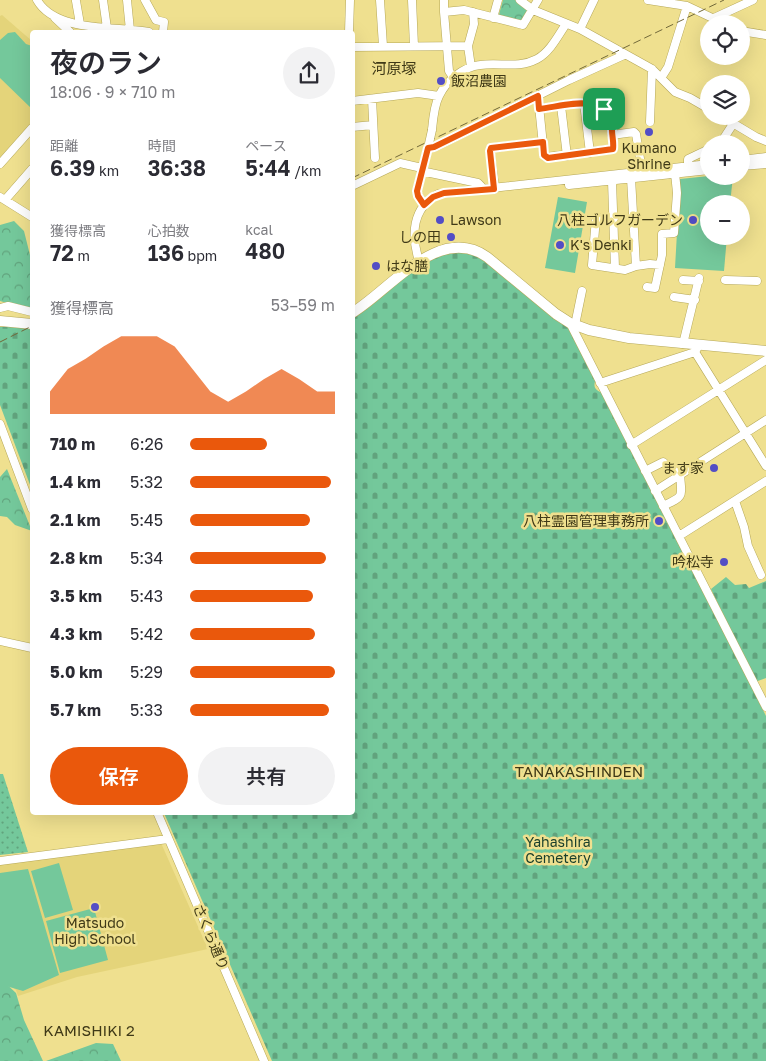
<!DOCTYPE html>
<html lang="ja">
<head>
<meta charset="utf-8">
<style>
  body { margin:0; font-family:"Golos Text","Noto Sans JP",sans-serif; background:#f2f2f3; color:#2b2b33; height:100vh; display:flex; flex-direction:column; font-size:19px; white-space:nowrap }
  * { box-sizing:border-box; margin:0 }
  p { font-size:16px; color:#7c7c81 }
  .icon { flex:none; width:28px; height:28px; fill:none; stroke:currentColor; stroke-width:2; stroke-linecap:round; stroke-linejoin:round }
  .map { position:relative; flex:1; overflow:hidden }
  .panel { position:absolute; left:30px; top:30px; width:325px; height:785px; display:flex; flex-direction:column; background:#fff; border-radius:5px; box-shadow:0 5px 20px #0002 }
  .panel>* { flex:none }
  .buttons { position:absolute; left:700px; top:15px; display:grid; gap:10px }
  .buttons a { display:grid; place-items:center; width:50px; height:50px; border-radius:50%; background:#fff; box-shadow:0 5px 20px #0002; font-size:25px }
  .pin { position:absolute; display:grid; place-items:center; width:42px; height:42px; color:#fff; margin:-21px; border-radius:10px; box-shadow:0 2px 8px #0006 }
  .round { display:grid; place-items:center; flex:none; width:52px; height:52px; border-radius:26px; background:#f2f2f3 }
  .headline { display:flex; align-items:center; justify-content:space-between; height:85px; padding:0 20px }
  h1 { font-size:28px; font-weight:600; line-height:38px }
  .metrics { display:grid; grid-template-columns:repeat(3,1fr); gap:8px; height:85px; padding:5px 20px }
  .metrics div { display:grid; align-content:center }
  .metrics b { font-size:21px; font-weight:600 }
  .metrics small { font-size:14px; font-weight:400 }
  .metrics p { font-size:14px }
  .chart { height:140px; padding:10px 20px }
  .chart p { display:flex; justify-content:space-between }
  .chart svg { width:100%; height:90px; margin-top:5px; fill:#ea580c; opacity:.7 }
  .cta { display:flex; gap:10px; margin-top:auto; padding:10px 20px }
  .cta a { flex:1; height:58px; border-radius:30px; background:#ea580c; color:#fff; font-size:20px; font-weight:600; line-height:58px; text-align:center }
  .cta a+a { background:#f2f2f3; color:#2b2b33 }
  ul { padding:0 20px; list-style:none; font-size:16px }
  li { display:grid; grid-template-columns:80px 60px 1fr; align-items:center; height:38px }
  li i { height:12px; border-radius:6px; background:#ea580c }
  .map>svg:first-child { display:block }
  .built { fill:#e4d47a }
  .grass { fill:#74c89b }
  .forest { fill:url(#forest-crowns) }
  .cemetery { fill:url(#cemetery-stones) }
  .garden { fill:url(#garden-dots) }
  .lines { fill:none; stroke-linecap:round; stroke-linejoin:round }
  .minor-casing { stroke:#b6a858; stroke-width:9 }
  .major-casing { stroke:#b6a858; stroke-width:11 }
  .minor { stroke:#fff; stroke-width:8 }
  .major { stroke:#fff; stroke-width:10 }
  .rail { stroke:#72693a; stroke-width:1; stroke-dasharray:8 4; stroke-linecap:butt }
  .minor-bridge-casing { stroke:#b6a858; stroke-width:9; stroke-linecap:butt }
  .minor-bridge { stroke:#fff; stroke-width:8 }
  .route-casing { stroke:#fff; stroke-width:10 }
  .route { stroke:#ea580c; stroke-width:6 }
  .poi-dot { fill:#534ec5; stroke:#efe08f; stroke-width:2 }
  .labels { text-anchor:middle; stroke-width:5; stroke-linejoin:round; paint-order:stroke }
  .poi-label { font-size:14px; fill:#3f3917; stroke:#efe08f; text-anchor:end }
  .park-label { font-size:14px; fill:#183e2b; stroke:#efe08f }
  .street-label { font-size:14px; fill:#3f3917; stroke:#efe08f }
  .neighbourhood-label { font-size:15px; fill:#3f3917; stroke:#efe08f }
</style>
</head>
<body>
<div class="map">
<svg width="766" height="1061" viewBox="0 0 766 1061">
  <defs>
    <pattern id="forest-crowns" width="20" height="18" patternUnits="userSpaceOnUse" patternTransform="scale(1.25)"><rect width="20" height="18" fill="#74c89b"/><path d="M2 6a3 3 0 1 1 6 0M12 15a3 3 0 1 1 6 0" fill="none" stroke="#61a37d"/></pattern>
    <pattern id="cemetery-stones" width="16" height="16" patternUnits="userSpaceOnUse" patternTransform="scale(1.25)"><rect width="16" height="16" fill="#74c89b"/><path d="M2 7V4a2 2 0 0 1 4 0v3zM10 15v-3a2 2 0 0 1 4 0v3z" fill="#61a37d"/></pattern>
    <pattern id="garden-dots" width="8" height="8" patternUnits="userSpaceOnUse" patternTransform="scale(1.25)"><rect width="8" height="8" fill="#74c89b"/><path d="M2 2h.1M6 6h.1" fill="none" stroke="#61a37d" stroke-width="1.8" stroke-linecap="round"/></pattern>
  </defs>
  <rect width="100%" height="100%" fill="#efe08f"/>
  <path class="built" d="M2,15L32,41V122L0,157V16Z
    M161,843L208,949L77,977L18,996L16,990L0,976V865Z"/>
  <path class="grass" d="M15,32L26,44L32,46V109L0,78V40L8,33Z
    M709,176H733L730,204H709V236H727L724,271L675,268L680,179Z
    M558,197L587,202L575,273L545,268Z
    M59,863L73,910L45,918L31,871Z
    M28,869L59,975L23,991L6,986L0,979V873Z
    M94,908L108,960L60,973L46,921Z"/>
  <path class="forest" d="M503,0H515L527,9L528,13L522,23L498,18Z
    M14,221L24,231L32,263V311L0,301V225Z
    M7,469L32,531L15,525L7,517L0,516V477Z
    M0,978L16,993L24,1020L43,1061H0Z
    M96,1043L113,1044L121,1061H46Z"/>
  <path class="cemetery" d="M454,251L476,254L567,325L596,379C593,386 594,390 603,393L766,716V1061H272L164,813L352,812L353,318C378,304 397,280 421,265C432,258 443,255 454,251Z
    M9,326L32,328V490L0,405V327Z
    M726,577L735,585L746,584L749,588L766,581V678L755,682L711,589Z"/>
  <path class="garden" d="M0,774H3L28,852L0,855Z"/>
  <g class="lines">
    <g class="minor-casing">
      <path id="minor" d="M37,0C56,33 116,26 149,32
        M103,0L107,28
        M127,0L130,30
        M145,0L156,20L164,22L163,32
        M380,0L383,46
        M412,0L414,46
        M444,0V12L464,10L523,25L538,0
        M520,0L533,10L580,29L652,69L675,92L690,98L709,109
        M648,0L687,6L725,24
        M76,1L80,24
        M444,12L449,71L453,77
        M55,18L70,32
        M493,18L498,0
        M714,18L753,0
        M580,29L594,0
        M741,31L766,35
        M349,32L350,0
        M352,47L468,46
        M471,67L468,46L474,24L473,12
        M661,78L668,67L687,6
        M538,96L544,155L546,157L613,149C614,143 612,136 612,130C607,90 566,106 539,109
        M372,99L375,158
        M352,101L418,93L439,96
        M584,103L590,153
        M561,106L567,156
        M721,116L756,137L766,141
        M650,122L652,69
        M352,127L373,125
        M432,130C433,119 434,106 439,96C446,81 463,67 480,65C500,62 518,69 537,59C550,52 558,36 566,24
        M612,135L634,132L636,134L642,171
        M720,144L733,124
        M741,160L766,157
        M0,164L32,128
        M688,166V159L709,149
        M741,166L766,164
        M421,171L478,183L481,186V190
        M612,181L615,268
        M569,185L709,170
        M352,186L400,163L422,168
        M495,189L490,151L491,148L543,142
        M0,197L32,217
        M5,200L32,169
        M424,205L418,195L417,191L428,148L435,147L569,80L624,55
        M614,218H596L592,265L625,270L636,266L631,178
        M419,261C411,235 412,208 438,194L709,164
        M636,266L650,264L660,265
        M683,280L699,281
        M725,280L757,281
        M647,287L655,288L662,255V234L674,233L677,193L675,173
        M674,297L695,300
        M0,308L8,306L32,312
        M570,323L766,707
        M575,325L582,291
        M683,344L699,278
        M699,345L695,352L766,466
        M600,383L695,352
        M0,424L32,509
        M631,445L766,360
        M645,471L663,462L680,475C682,498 684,496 663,506
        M655,491L766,420
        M735,501L744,527L748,546L761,575
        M679,536L766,481
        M0,641L32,648
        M157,812L264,1061
        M0,861L168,839"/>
    </g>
    <g class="major-casing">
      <path id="major" d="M352,313C390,290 439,223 487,257L556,314L570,323L589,330L629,338L766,351
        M0,321L32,324"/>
    </g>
    <use href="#minor" class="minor"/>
    <use href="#major" class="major"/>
    <path class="rail" d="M352,178L724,0
      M0,342L32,326"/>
    <g class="minor-bridge-casing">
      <path id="minor-bridge" d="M428,148L432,130"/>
    </g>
    <use href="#minor-bridge" class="minor-bridge"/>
  </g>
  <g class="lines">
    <g class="route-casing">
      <path id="route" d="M538,96L539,109C566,106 607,90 612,130C612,136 614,143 613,149L548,158L544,155L543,142L491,148L490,151L494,189L444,193L433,197L424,205L418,196L417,191L428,148L434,147Z"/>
    </g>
    <use href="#route" class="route"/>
  </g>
  <g class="poi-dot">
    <circle cx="441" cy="81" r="5"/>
    <circle cx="649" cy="132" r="5"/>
    <circle cx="440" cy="220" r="5"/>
    <circle cx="693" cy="220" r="5"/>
    <circle cx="451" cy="237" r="5"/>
    <circle cx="560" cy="245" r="5"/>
    <circle cx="376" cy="266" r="5"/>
    <circle cx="714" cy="468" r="5"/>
    <circle cx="659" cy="521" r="5"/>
    <circle cx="724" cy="562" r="5"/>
    <circle cx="95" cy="907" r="5"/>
  </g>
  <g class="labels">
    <g class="poi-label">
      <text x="451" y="86" text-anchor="start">飯沼農園</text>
      <text x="649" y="153" text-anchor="middle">Kumano<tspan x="649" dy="16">Shrine</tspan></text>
      <text x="450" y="225" text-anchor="start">Lawson</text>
      <text x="683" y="225">八柱ゴルフガーデン</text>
      <text x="441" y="242">しの田</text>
      <text x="570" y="250" text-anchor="start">K's Denki</text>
      <text x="386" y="271" text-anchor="start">はな膳</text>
      <text x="704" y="473">ます家</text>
      <text x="649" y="526">八柱霊園管理事務所</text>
      <text x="714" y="567">吟松寺</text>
      <text x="95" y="928" text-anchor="middle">Matsudo<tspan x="95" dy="16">High School</tspan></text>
    </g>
    <g class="park-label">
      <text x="558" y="847">Yahashira<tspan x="558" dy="16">Cemetery</tspan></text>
    </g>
    <g class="street-label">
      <text transform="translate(211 937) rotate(67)" y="5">さくら通り</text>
    </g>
    <g class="neighbourhood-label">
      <text x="394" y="74">河原塚</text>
      <text x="579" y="777">TANAKASHINDEN</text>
      <text x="89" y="1036">KAMISHIKI 2</text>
    </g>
  </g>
</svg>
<div class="buttons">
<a><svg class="icon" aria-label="locate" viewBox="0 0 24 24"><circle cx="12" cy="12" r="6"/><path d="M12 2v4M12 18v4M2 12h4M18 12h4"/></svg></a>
<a><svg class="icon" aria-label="layers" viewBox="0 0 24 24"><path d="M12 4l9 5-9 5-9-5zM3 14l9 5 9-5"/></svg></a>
<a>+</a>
<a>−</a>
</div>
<div class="pin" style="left:604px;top:109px;background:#1e9e55"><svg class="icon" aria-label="arrive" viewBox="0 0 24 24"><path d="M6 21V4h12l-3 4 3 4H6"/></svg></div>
<section class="panel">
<div class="headline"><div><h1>夜のラン</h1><p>18:06 · 9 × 710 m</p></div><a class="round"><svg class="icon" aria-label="share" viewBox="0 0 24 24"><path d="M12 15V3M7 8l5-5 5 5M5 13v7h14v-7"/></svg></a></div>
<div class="metrics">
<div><p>距離</p><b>6.39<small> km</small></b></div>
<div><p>時間</p><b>36:38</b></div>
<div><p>ペース</p><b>5:44<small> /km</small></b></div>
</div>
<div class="metrics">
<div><p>獲得標高</p><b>72<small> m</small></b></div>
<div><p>心拍数</p><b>136<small> bpm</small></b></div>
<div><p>kcal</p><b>480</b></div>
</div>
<div class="chart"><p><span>獲得標高</span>53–59 m</p>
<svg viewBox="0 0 160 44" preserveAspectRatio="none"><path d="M0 44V33L10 22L20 17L30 11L40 6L50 6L60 6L70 11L80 22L90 33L100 38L110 33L120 27L130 22L140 27L150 33L160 33V44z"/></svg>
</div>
<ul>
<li><b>710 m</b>6:26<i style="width:53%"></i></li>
<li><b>1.4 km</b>5:32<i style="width:97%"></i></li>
<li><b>2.1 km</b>5:45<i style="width:83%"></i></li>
<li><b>2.8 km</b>5:34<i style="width:94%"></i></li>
<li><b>3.5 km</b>5:43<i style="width:85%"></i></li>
<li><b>4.3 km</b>5:42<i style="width:86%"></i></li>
<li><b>5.0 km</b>5:29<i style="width:100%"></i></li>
<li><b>5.7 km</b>5:33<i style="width:96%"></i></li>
</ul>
<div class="cta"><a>保存</a><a>共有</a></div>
</section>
</div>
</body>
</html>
